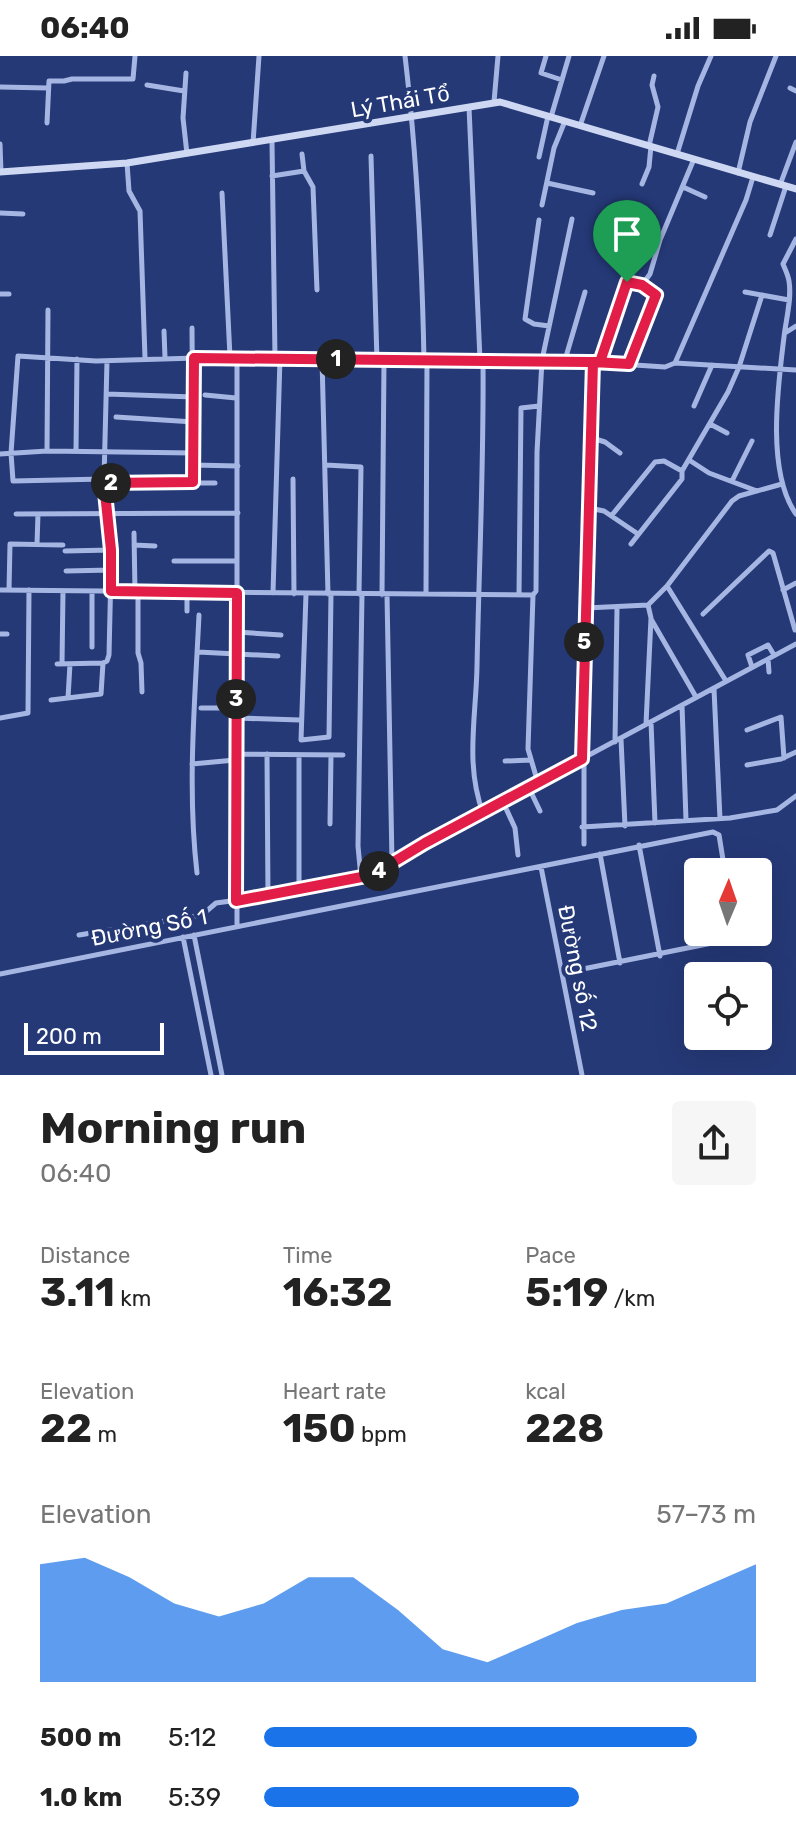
<!DOCTYPE html>
<html lang="en">
<head>
<meta charset="utf-8">
<style>
  body { margin:0; font-family:Rubik,sans-serif; background:#f6f6f6; color:#222; height:100vh; display:flex; flex-direction:column; font-size:30px; white-space:nowrap }
  * { box-sizing:border-box; margin:0 }
  p { font-size:26px; color:#767676 }
  .icon { flex:none; width:44px; height:44px; fill:none; stroke:currentColor; stroke-width:2; stroke-linecap:round; stroke-linejoin:round }
  .map { position:relative; height:1019px; overflow:hidden }
  .panel { display:flex; flex-direction:column; background:#fff; flex:1 }
  .panel>* { flex:none }
  .needle { width:52px; rotate:2deg }
  .tools { position:absolute; left:684px; top:802px; display:grid; gap:16px }
  .tools a { display:grid; place-items:center; width:88px; height:88px; border-radius:8px; background:#fff; box-shadow:0 8px 32px #0002; font-size:40px }
  .scale { position:absolute; left:24px; bottom:20px; width:140px; box-sizing:border-box; padding-left:8px; border:4px solid #fff; border-top:0; font-size:22px; line-height:28px; white-space:nowrap; color:#fff; -webkit-text-stroke:6px #253977; paint-order:stroke }
  .pin { position:absolute; display:grid; place-items:center; width:68px; height:68px; color:#fff; margin:-82px -34px; border-radius:50% 50% 50% 0; rotate:-45deg; box-shadow:0 0 8px #0007 }
  .pin .icon { rotate:45deg }
  .km { position:absolute; width:40px; height:40px; margin:-20px; border-radius:50%; background:#222; color:#fff; font-size:22px; line-height:40px; text-align:center }
  .round { display:grid; place-items:center; flex:none; width:84px; height:84px; border-radius:8px; background:#f6f6f6 }
  .head { display:flex; align-items:center; justify-content:space-between; height:136px; padding:0 40px }
  h1 { font-size:44px; font-weight:700; line-height:60px }
  .metrics { display:grid; grid-template-columns:repeat(3,1fr); gap:12px; height:136px; padding:8px 40px }
  .metrics div { display:grid; align-content:center }
  .metrics b { font-size:40px; font-weight:700 }
  .metrics small { font-size:22px; font-weight:400 }
  .metrics p { font-size:22px }
  .chart { height:224px; padding:16px 40px }
  .chart p { display:flex; justify-content:space-between }
  .chart svg { width:100%; height:144px; margin-top:8px; fill:#1a73e8; opacity:.7 }
  ul { padding:0 40px; list-style:none; font-size:26px }
  li { display:grid; grid-template-columns:128px 96px 1fr; align-items:center; height:60px }
  li i { height:20px; border-radius:10px; background:#1a73e8 }
  .status { display:flex; justify-content:space-between; align-items:center; height:56px; padding:0 40px; background:#fff; direction:ltr }
  .status svg { height:22px; fill:currentColor }
  .map>svg:first-child { display:block }
  .lines { fill:none; stroke-linecap:round; stroke-linejoin:round }
  .street { stroke:#a6b6e3; stroke-width:5 }
  .secondary { stroke:#cfd8f3; stroke-width:7 }
  .route-casing { stroke:#fff; stroke-width:16 }
  .route { stroke:#e11d48; stroke-width:10 }
  .labels { text-anchor:middle; stroke-width:8; stroke-linejoin:round; paint-order:stroke }
  .street-label { font-size:22px; fill:#fff; stroke:#253977 }
</style>
</head>
<body>
<div class="status"><b>06:40</b><svg viewBox="0 0 49 12"><path d="M0 12V9h3v3zM5 12V6h3v6zM10 12V3h3v9zM15 12V0h3v12zM26 1h20v11H26zM47 4h2v5h-2z"/></svg></div>
<div class="map">
<svg width="796" height="1019" viewBox="0 0 796 1019">
  <rect width="100%" height="100%" fill="#253977"/>
  <g class="lines">
    <path class="street" d="M405,0C417,101 422,203 424,304
      M546,0L541,17L562,24
      M186,17L183,62L187,98
      M147,29L184,35
      M0,31L48,32
      M790,32L796,35
      M494,46L498,0
      M469,51L480,304
      M551,61L569,0
      M47,67L49,25H64L72,23H133L135,0
      M580,70L604,0
      M272,85L275,302
      M253,87L259,0
      M0,88L1,116
      M649,90L658,51L652,29L654,20
      M302,98L304,115L313,131L317,234
      M677,98L698,30L711,0
      M371,100L377,305
      M539,101L548,60
      M127,107L129,135L140,155L145,302
      M738,117L750,66L776,0
      M272,120L304,115
      M547,127L593,137
      M642,128L649,111L651,90
      M780,129L796,86
      M683,131L705,141
      M222,137L230,301
      M542,149L554,92L565,65
      M0,157L23,158
      M539,164L525,263L534,268L549,270
      M770,179L786,130
      M796,183L783,208C785,213 788,219 789,225C792,243 786,263 784,281C778,330 766,416 796,458
      M642,229L650,218L660,184L694,103
      M745,236L789,244
      M0,238H9
      M192,272L193,409L238,410
      M164,275L165,302
      M785,277L796,270
      M322,303L328,538
      M565,304L585,236
      M600,306L627,226
      M675,307L746,144L753,121
      M629,308L656,239L642,229L624,223L638,168
      M107,338L194,341
      M205,339L236,342
      M694,350L712,309
      M116,361L194,366
      M710,368L727,377
      M592,382L605,386L620,397
      M47,395L48,254
      M76,395L77,303
      M0,398L47,395L193,397
      M689,404L709,417L757,435
      M326,409L361,411L359,538
      M104,423L13,425L11,397L18,300L96,305L230,301L368,305L504,304L590,306L665,311L675,307L796,314
      M293,423L294,538
      M732,425L752,385
      M193,426V409
      M104,427H215
      M589,452L604,455L638,478
      M16,458L238,457
      M612,459L655,406L664,405L682,415
      M134,477L135,536
      M37,488L38,458
      M631,488L682,423V415L728,336L739,311L762,239
      M134,489L155,490
      M65,495L111,494
      M174,505H237
      M66,515L111,514
      M667,530L726,625
      M0,534L533,539
      M9,534L10,488L63,489
      M783,534L796,527
      M138,536V597L141,607L142,636
      M273,537L280,302
      M306,538L301,684L329,681L331,538
      M426,538L427,304
      M382,539L384,305
      M387,539L392,806
      M519,539L521,352L539,350
      M586,552L648,549L667,530L732,445L739,440L782,428
      M187,555V536
      M703,558L769,495L773,497L795,574
      M651,563L696,641
      M237,576L281,579
      M0,578H7
      M92,591V535
      M198,596L278,600
      M768,603L769,616
      M57,608L103,607
      M62,608L63,535
      M752,611L748,599L768,589L774,599
      M714,633L720,763
      M68,642L70,608
      M51,644L101,638L103,607L107,605L109,599L111,514L104,423L107,305
      M682,649L686,764
      M201,652H236
      M0,662L28,657L29,534
      M236,662L300,664
      M651,666L655,767
      M646,668L651,562L648,549
      M747,674L781,661L784,702
      M621,683L625,770
      M615,686L617,552
      M236,698L343,699
      M267,698L268,840
      M582,703L593,306
      M505,705L531,704
      M192,708L235,704
      M747,709L781,703L796,696
      M538,727L528,693L533,539L536,535L537,396L542,304L572,163
      M529,732L540,755
      M503,746L515,772L518,799
      M483,757C465,709 476,661 477,611C479,509 484,407 483,304
      M330,768L331,699
      M582,771L730,762L777,754L796,740
      M584,788V703
      M639,789L660,900
      M600,798L620,907
      M541,811L582,1019
      M197,817C187,731 195,645 199,559
      M361,822L358,790L362,538
      M299,833V699
      M237,870V302
      M79,879L202,859L216,847L268,840L372,819L425,787L796,588
      M194,879L222,1019
      M183,881L211,1019
      M563,917L732,883L736,882V876
      M0,918L713,776L719,779L725,816"/>
    <path class="secondary" d="M0,116L127,107L500,46L796,133"/>
  </g>
  <g class="lines">
    <g class="route-casing">
      <path id="route" d="M627,226L600,306H590L194,302L193,426L104,427L111,494V535L237,537L236,845L372,819L425,787L582,703L593,306L629,308L656,239L642,229L627,226"/>
    </g>
    <use href="#route" class="route"/>
  </g>
  <g class="labels">
    <g class="street-label">
      <text transform="translate(400 45) rotate(-10)" y="8">Lý Thái Tổ</text>
      <text transform="translate(149 871) rotate(-11)" y="8">Đường Số 1</text>
      <text transform="translate(578 912) rotate(79)" y="8">Đường số 12</text>
    </g>
  </g>
</svg>
<div class="tools">
<a><svg class="needle" viewBox="-14 -14 28 28"><path d="M0-13l5 13h-10z" fill="#e53935"/><path d="M0 13l5-13h-10z" fill="#767676"/></svg></a>
<a><svg class="icon" aria-label="locate" viewBox="0 0 24 24"><circle cx="12" cy="12" r="6"/><path d="M12 2v4M12 18v4M2 12h4M18 12h4"/></svg></a>
</div>
<div class="scale">200 m</div>
<div class="pin" style="left:627px;top:226px;background:#1e9e55"><svg class="icon" aria-label="arrive" viewBox="0 0 24 24"><path d="M6 21V4h12l-3 4 3 4H6"/></svg></div>
<b class="km" style="left:336px;top:303px">1</b>
<b class="km" style="left:111px;top:427px">2</b>
<b class="km" style="left:236px;top:643px">3</b>
<b class="km" style="left:379px;top:815px">4</b>
<b class="km" style="left:584px;top:586px">5</b>
</div>
<section class="panel">
<div class="head"><div><h1>Morning run</h1><p>06:40</p></div><a class="round"><svg class="icon" aria-label="share" viewBox="0 0 24 24"><path d="M12 15V3M7 8l5-5 5 5M5 13v7h14v-7"/></svg></a></div>
<div class="metrics">
<div><p>Distance</p><b>3.11<small> km</small></b></div>
<div><p>Time</p><b>16:32</b></div>
<div><p>Pace</p><b>5:19<small> /km</small></b></div>
</div>
<div class="metrics">
<div><p>Elevation</p><b>22<small> m</small></b></div>
<div><p>Heart rate</p><b>150<small> bpm</small></b></div>
<div><p>kcal</p><b>228</b></div>
</div>
<div class="chart"><p><span>Elevation</span>57–73 m</p>
<svg viewBox="0 0 160 44" preserveAspectRatio="none"><path d="M0 44V8L10 6L20 12L30 20L40 24L50 20L60 12L70 12L80 22L90 34L100 38L110 32L120 26L130 22L140 20L150 14L160 8V44z"/></svg>
</div>
<ul>
<li><b>500 m</b>5:12<i style="width:88%"></i></li>
<li><b>1.0 km</b>5:39<i style="width:64%"></i></li>
</ul>
</section>
</body>
</html>
